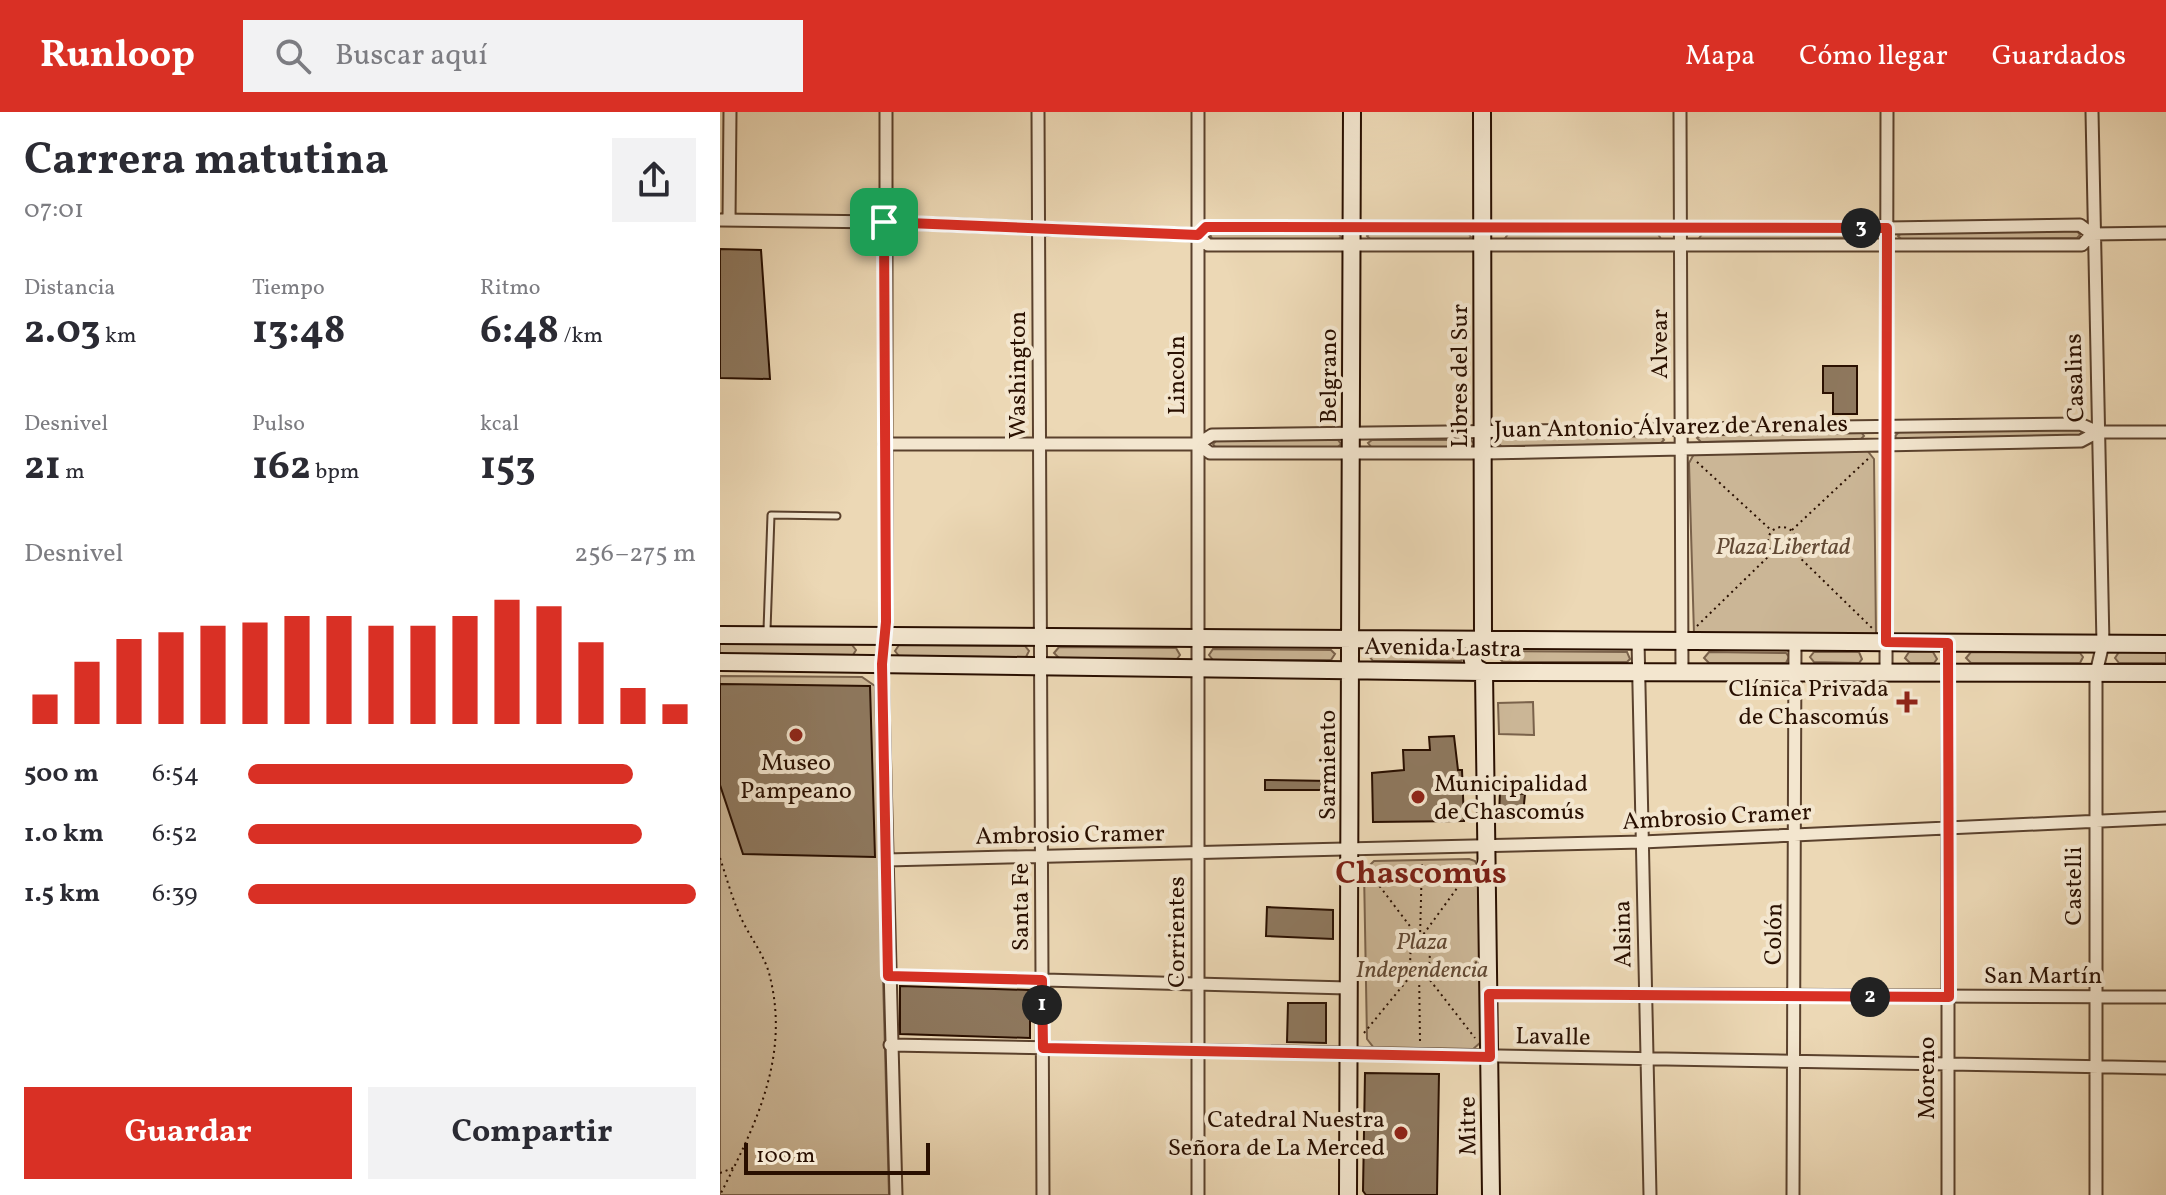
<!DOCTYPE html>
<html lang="es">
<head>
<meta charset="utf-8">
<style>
  body { margin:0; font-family:Vollkorn,serif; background:#f2f2f3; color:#2b2b33; height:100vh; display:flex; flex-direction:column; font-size:30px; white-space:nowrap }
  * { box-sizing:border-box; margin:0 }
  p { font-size:26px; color:#7c7c81 }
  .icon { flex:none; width:44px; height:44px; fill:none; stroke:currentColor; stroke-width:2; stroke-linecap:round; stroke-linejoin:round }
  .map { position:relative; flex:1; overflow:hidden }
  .drawer { display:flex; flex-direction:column; background:#fff; width:720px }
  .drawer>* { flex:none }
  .scale { position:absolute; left:24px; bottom:20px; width:186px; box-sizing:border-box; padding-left:8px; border:4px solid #290f00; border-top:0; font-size:22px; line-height:28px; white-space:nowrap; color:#290f00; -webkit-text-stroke:6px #f3e6cf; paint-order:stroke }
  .pin { position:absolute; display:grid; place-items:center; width:68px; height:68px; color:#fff; margin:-34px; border-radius:16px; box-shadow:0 4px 12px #0006 }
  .km { position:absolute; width:40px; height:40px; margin:-20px; border-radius:50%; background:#222; color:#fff; font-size:22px; line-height:40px; text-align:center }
  .round { display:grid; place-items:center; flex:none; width:84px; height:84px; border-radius:0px; background:#f2f2f3 }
  .headline { display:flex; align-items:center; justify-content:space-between; height:136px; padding:0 24px }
  h1 { font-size:44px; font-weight:700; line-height:60px }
  .metrics { display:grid; grid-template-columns:repeat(3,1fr); gap:12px; height:136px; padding:8px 24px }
  .metrics div { display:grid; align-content:center }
  .metrics b { font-size:40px; font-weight:700 }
  .metrics small { font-size:22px; font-weight:400 }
  .metrics p { font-size:22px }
  .chart { height:224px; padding:16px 24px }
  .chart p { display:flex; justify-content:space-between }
  .chart svg { width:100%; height:144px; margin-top:8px; stroke:#d93025; stroke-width:6 }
  .primary-button { display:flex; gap:16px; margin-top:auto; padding:16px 24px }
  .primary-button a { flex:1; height:92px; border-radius:0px; background:#d93025; color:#fff; font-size:32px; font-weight:700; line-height:92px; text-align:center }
  .primary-button a+a { background:#f2f2f3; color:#2b2b33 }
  ul { padding:0 24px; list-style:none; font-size:26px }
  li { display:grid; grid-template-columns:128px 96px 1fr; align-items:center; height:60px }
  li i { height:20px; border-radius:10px; background:#d93025 }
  header { display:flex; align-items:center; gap:48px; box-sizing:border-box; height:112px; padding:0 40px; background:#d93025; color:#fff }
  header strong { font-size:38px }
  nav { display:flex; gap:44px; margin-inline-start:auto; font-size:28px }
  .search { width:560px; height:72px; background:#f2f2f3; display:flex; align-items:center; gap:20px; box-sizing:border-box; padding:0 28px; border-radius:0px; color:#7c7c81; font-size:30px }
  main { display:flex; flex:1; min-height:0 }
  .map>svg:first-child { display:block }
  .green { fill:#cbb696; stroke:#7a624b; stroke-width:2 }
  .building { fill:#8e785e; stroke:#290f00; stroke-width:2 }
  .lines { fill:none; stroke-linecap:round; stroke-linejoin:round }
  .lane-casing { stroke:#5a412d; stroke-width:9 }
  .street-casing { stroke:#5a412d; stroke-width:15 }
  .secondary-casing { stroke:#290f00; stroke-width:20 }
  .path { stroke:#290f00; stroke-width:2; stroke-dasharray:2 4; stroke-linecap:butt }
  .lane { stroke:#f3e6cf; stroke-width:5 }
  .street { stroke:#f3e6cf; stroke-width:11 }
  .secondary { stroke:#f3e6cf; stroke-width:16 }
  .route-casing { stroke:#fff; stroke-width:16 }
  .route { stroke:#d93025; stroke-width:10 }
  .poi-dot { fill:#8f2418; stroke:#f3e6cf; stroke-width:3 }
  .labels { text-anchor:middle; stroke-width:8; stroke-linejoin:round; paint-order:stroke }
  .street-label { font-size:24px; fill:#290f00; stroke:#f3e6cf }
  .park-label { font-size:24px; font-style:italic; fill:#624934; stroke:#f3e6cf }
  .poi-label { font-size:24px; fill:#290f00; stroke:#f3e6cf; text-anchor:end }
  .district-label { font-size:32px; font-weight:bold; fill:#7a1f14; stroke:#f3e6cf }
</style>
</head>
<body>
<header>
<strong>Runloop</strong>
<div class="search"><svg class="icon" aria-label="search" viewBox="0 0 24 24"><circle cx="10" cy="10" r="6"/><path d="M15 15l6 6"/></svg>Buscar aquí</div>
<nav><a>Mapa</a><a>Cómo llegar</a><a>Guardados</a></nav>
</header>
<main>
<section class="drawer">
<div class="headline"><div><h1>Carrera matutina</h1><p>07:01</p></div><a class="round"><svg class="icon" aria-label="share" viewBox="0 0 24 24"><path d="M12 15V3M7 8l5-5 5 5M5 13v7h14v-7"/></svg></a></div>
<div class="metrics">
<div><p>Distancia</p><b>2.03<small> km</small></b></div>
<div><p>Tiempo</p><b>13:48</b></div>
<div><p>Ritmo</p><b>6:48<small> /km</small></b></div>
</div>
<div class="metrics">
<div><p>Desnivel</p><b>21<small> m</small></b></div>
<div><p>Pulso</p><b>162<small> bpm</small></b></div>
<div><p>kcal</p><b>153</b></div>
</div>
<div class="chart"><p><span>Desnivel</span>256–275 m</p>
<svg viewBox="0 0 160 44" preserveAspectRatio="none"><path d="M5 44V35M15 44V25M25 44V18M35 44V16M45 44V14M55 44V13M65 44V11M75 44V11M85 44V14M95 44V14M105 44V11M115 44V6M125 44V8M135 44V19M145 44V33M155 44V38"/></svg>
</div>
<ul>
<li><b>500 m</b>6:54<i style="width:86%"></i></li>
<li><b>1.0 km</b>6:52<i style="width:88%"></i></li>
<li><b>1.5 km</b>6:39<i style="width:100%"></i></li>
</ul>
<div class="primary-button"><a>Guardar</a><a>Compartir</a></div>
</section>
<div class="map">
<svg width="1446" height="1083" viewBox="0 0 1446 1083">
  <rect width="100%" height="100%" fill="#ecd8b5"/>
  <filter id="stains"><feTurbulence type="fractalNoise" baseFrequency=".0025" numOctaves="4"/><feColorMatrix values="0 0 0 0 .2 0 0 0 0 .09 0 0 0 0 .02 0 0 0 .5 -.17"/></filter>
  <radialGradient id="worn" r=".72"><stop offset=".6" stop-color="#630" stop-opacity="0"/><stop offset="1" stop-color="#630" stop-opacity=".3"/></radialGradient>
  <path class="green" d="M1357,119L1360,123L1357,126L1182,128L1178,124L1182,121Z
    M489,120L618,121L621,125L618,128L492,127Z
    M651,120L748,121L751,125L748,128H651L647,124Z
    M788,122H938L941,127L784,128Z
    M982,122H1145L1148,126L978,128Z
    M1359,317L1362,321L1359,324L1178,328L1175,324L1179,320Z
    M1141,320L1144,324L1141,327L981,330L977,326L982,323Z
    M941,324L944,328L941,331L782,335L778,331L782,327Z
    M497,328H618L621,332L618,335L496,336L493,332Z
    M652,328H751L754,332L751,336H652L648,331Z
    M1146,337L1154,347L1156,523L974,522L969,351L974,342Z
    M0,531L132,533L136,538L133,543L0,542Z
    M179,533L305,534L309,539L306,545L179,544L175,539Z
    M339,535L456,536L460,543L457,547L339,546L334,541Z
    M493,537L611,538L615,542L611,548H493L489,543Z
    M653,538L740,539L744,543L741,549H653L649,544Z
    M783,539L907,540L910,547L907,550H783L778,545Z
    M989,540L1066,541L1069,545L1066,551H989L984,546Z
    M1094,540H1139L1142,547L1139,551L1094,550L1090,545Z
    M1189,540H1213L1217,547L1214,551H1190L1185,546Z
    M1251,540L1360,541L1363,545L1360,551H1251L1246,546Z
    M1399,540H1446V551H1399L1395,546Z
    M0,564L142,565L155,574L169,1083H0Z
    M813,590L814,623L779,622L778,591Z
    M749,747L755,749L758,755L761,930L752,938L654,936L647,927L644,759L654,749Z"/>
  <path class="building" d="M0,137L41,138L50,267L0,266Z
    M1103,254H1137V302H1113V281H1103Z
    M0,572L150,574L155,745L23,742L0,673Z
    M734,624L738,658H742L744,709L653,710L652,661L684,658L683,638H710L709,625Z
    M545,668L610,669V678H545Z
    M780,680L805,682L803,702H779Z
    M547,795L613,798V827L546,824Z
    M180,874L310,878V926L180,922Z
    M568,891H606V931L567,930Z
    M645,961L719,962L717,1083H646L643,1079Z"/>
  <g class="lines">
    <g class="lane-casing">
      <path id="lane" d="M47,518L51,403L117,404"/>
    </g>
    <g class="street-casing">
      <path id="street" d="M166,0V510L162,552L176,1083
        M318,0L323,1083
        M478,0V1083
        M960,0L962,561
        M1372,0L1383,532L1376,561V1083
        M0,108L164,110L478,123L488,133H1362L1372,122
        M9,108L10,0
        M478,123L486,115L1167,116L1360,113L1372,122L1446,121
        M165,332H478L492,323L1360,312L1378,320H1446
        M478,332L490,341H764L1361,329L1378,320
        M918,529L930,1083
        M1166,561L1167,0
        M166,748L922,730L1446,706
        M168,864L628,876
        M769,882L1446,885
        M170,933L1446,956
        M1073,1083L1075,530
        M1228,1083V531"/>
    </g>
    <g class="secondary-casing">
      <path id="secondary" d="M762,0L763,528
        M0,523L1446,532
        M763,528C753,535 749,544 756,556L764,560
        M0,550L764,560L1446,561
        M764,560L771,1083
        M628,1083L632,0"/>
    </g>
    <path class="path" d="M977,350L1052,419
      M1048 429a14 14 0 1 1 28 0a14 14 0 1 1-28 0Z
      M1072,418L1150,345
      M1073,439L1152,516
      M977,514L1053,440
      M0,746C7,767 13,790 23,810C32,828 46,846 50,865C70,946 35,1014 0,1083
      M645,755L699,826
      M700,826L702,748
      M691,827L711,828L709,855L690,854Z
      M700,827L751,757
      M699,854L755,926
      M699,855L700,929
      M644,921L698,855
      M0,1061L13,1056"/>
    <use href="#lane" class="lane"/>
    <use href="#street" class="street"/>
    <use href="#secondary" class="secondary"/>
  </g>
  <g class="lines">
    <g class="route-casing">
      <path id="route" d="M164,110L478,123L486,115L1167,116L1166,530L1228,531L1229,885L769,882L770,945L323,936L322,868L168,864L162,552L166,510Z"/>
    </g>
    <use href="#route" class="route"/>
  </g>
  <g class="poi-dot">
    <path d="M1183 578h8v8h8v8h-8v8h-8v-8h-8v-8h8z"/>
    <circle cx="76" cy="623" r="8"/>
    <circle cx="698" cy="685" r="8"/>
    <circle cx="681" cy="1021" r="8"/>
  </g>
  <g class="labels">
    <g class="street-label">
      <text transform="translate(939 232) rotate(-90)" y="8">Alvear</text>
      <text transform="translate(297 263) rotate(-90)" y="8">Washington</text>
      <text transform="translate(456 263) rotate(-90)" y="8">Lincoln</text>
      <text transform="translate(608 264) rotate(-90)" y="8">Belgrano</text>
      <text transform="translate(739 264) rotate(-90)" y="8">Libres del Sur</text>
      <text transform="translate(1354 266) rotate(-92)" y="8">Casalins</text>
      <text transform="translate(951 314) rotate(-1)" y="8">Juan Antonio Álvarez de Arenales</text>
      <text transform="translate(723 535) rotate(1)" y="8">Avenida Lastra</text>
      <text transform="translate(607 653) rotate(-90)" y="8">Sarmiento</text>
      <text transform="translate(997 704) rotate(-3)" y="8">Ambrosio Cramer</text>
      <text transform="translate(350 722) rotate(-1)" y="8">Ambrosio Cramer</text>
      <text transform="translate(1353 774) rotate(-90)" y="8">Castelli</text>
      <text transform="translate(300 795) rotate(-90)" y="8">Santa Fe</text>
      <text transform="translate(456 820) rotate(-90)" y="8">Corrientes</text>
      <text transform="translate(902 822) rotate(-91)" y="8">Alsina</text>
      <text transform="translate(1053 822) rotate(-89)" y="8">Colón</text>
      <text x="1323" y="871">San Martín</text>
      <text transform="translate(833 924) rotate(1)" y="8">Lavalle</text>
      <text transform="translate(1206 966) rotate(-90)" y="8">Moreno</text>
      <text transform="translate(747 1014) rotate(-91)" y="8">Mitre</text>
    </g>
    <g class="park-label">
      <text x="1063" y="442">Plaza Libertad</text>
      <text x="702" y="837">Plaza<tspan x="702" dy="28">Independencia</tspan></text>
    </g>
    <g class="poi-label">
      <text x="1169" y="584">Clínica Privada<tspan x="1169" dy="28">de Chascomús</tspan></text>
      <text x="76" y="658" text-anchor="middle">Museo<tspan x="76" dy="28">Pampeano</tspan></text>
      <text x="714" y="679" text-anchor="start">Municipalidad<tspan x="714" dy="28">de Chascomús</tspan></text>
      <text x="665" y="1015">Catedral Nuestra<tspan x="665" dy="28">Señora de La Merced</tspan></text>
    </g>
    <g class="district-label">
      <text x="701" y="771">Chascomús</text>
    </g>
  </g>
  <rect width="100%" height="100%" filter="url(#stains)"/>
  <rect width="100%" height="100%" fill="url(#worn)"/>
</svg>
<div class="scale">100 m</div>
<div class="pin" style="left:164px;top:110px;background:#1e9e55"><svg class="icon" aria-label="arrive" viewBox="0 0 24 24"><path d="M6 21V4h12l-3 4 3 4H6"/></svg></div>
<b class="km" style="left:322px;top:893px">1</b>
<b class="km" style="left:1150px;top:885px">2</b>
<b class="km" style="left:1141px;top:116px">3</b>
</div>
</main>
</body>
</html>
